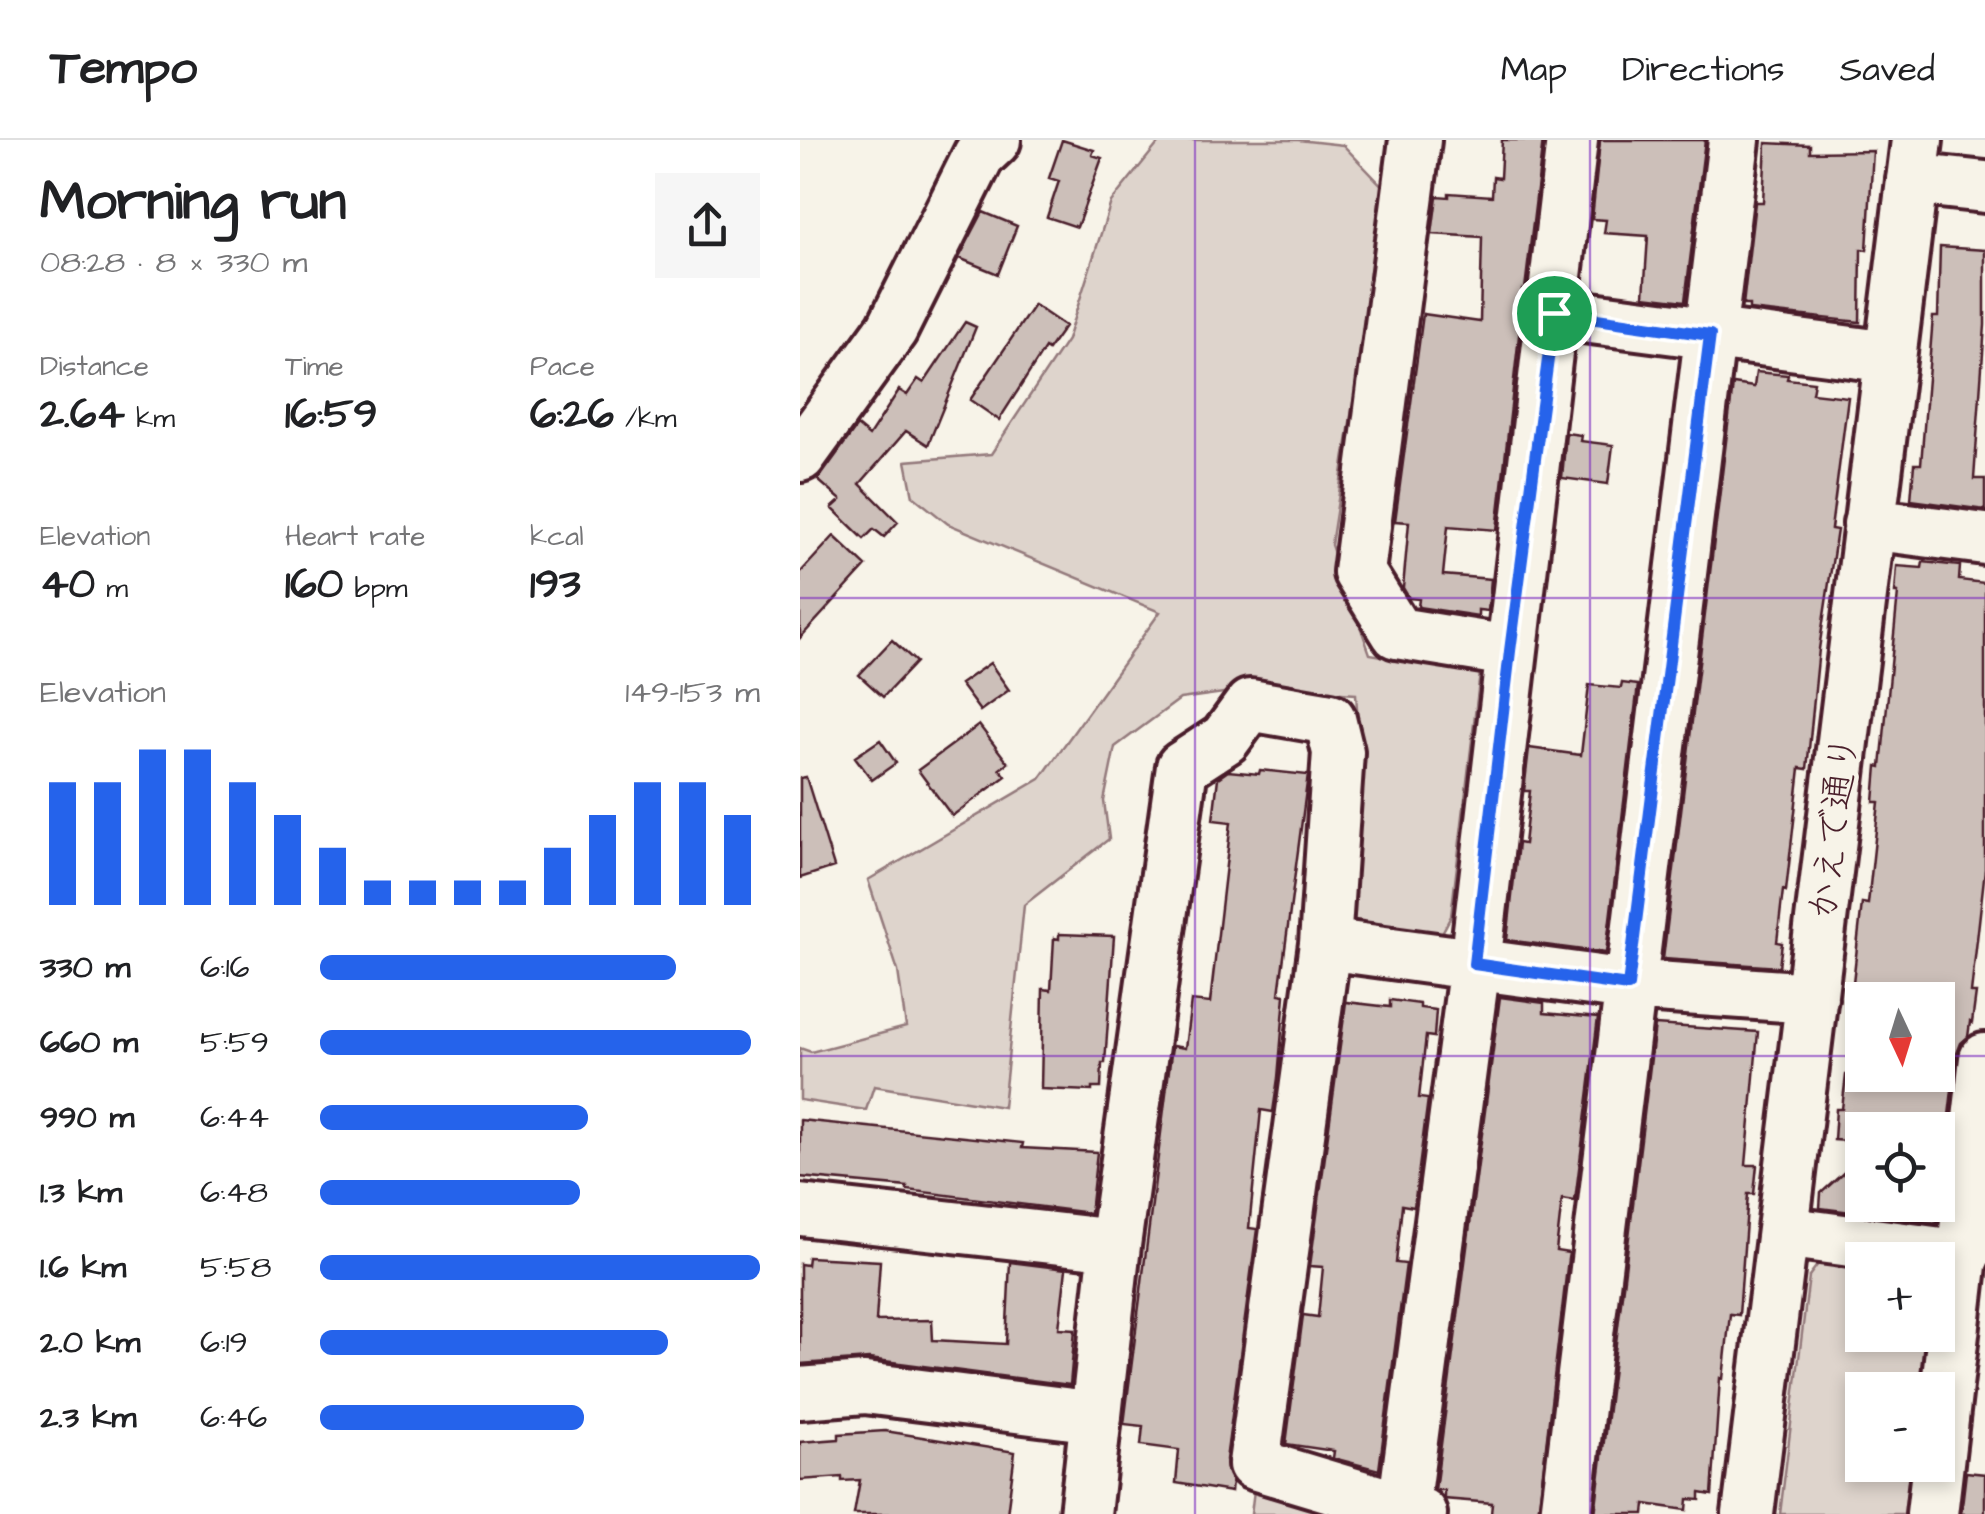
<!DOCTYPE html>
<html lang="en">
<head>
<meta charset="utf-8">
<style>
  body { margin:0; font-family:"Architects Daughter","Klee One",sans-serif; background:#f6f6f6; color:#202124; height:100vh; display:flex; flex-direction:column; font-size:38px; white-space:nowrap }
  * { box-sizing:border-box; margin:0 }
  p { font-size:32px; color:#757577 }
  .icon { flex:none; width:55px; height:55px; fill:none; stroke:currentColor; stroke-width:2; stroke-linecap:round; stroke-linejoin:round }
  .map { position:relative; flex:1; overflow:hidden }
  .sheet { display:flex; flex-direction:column; background:#fff; width:800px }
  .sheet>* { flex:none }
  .needle { width:65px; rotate:176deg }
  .tools { position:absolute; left:1045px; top:842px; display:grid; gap:20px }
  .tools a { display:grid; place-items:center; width:110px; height:110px; border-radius:0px; background:#fff; box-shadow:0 5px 15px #0003; font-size:50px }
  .pin { position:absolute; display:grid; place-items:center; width:85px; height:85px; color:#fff; margin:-42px; border:5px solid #fff; border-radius:50%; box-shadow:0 2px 10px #0007 }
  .round { display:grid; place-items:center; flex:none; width:105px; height:105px; border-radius:0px; background:#f6f6f6 }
  .overview { display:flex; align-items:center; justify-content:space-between; height:170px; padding:0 40px }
  h1 { font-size:55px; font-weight:700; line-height:75px }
  .stats { display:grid; grid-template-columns:repeat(3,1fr); gap:15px; height:170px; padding:10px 40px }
  .stats div { display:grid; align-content:center }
  .stats b { font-size:42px; font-weight:700 }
  .stats small { font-size:28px; font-weight:400 }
  .stats p { font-size:28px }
  .chart { height:280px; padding:20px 40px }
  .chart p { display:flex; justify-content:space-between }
  .chart svg { width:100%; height:180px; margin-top:10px; stroke:#2563eb; stroke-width:6 }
  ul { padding:0 40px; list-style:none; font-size:32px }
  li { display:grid; grid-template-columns:160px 120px 1fr; align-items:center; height:75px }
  li i { height:25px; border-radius:12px; background:#2563eb }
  header { display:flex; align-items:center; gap:60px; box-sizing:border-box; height:140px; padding:0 50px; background:#fff; border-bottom:2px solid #e0e0e0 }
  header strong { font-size:48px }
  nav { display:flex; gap:55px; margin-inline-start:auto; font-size:35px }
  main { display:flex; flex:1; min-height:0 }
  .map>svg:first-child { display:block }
  .green { fill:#ded4cc; stroke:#947a7c; stroke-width:2.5 }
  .building { fill:#ccbfb9; stroke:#4a1f2b; stroke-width:2.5 }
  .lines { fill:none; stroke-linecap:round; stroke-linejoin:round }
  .minor-casing { stroke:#4a1f2b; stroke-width:58 }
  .minor { stroke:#f7f3e8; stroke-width:50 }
  .route-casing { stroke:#fff; stroke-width:20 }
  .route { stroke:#2563eb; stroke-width:12 }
  .grid { fill:none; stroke:#7b2cbf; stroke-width:2.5; stroke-opacity:0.55 }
  .labels { text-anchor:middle; stroke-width:9; stroke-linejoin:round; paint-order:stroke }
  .street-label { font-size:38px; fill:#4a1f2b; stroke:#f7f3e8 }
</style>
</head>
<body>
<header>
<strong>Tempo</strong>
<nav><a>Map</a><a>Directions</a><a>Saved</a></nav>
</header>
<main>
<section class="sheet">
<div class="overview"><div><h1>Morning run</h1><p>08:28 · 8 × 330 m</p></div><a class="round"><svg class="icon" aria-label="share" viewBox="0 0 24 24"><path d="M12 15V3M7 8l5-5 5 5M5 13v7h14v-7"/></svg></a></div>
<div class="stats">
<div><p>Distance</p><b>2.64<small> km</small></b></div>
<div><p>Time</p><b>16:59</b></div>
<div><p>Pace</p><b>6:26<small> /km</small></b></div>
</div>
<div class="stats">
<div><p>Elevation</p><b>40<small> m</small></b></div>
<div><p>Heart rate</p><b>160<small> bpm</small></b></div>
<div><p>kcal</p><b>193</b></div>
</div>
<div class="chart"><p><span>Elevation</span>149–153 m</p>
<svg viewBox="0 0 160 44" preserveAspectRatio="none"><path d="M5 44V14M15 44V14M25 44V6M35 44V6M45 44V14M55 44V22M65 44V30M75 44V38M85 44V38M95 44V38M105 44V38M115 44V30M125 44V22M135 44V14M145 44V14M155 44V22"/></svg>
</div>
<ul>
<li><b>330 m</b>6:16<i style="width:81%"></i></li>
<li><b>660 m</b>5:59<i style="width:98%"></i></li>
<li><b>990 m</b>6:44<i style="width:61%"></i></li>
<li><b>1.3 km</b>6:48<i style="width:59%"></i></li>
<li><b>1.6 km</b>5:58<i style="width:100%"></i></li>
<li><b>2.0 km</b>6:19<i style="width:79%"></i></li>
<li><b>2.3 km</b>6:46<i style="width:60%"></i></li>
</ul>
</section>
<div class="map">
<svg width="1185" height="1374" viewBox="0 0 1185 1374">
  <rect width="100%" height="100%" fill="#f7f3e8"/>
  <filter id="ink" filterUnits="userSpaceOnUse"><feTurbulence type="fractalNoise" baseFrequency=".01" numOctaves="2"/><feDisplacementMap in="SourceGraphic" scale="20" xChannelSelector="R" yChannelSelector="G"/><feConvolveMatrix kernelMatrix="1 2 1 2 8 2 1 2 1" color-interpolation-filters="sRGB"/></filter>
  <g filter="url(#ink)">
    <path class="green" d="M361,0H498L543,5L586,50L531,405L570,514L680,533L651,776L635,806L543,793L558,584L556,554L460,548L380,559L315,607L304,661L309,699L224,765L203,967L74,946L66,970L0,960V908L11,912L106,887L98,831L68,740L240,639L360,472L148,384L113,356L106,321L191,314L267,200L311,62Z
      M1024,1116L1062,1120V1195H1138L1132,1250H1062V1325H1122L1116,1374H980L1009,1136Z
      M455,1342L564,1374H451Z"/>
    <path class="building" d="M262,0L294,10L292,15L302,18L277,87L247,77L259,41L249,38Z
      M702,0H743L725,149H722L720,187L697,390L648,386L643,435L691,439L688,471L678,470V476L618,467L619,459L609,458L603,448L609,382L595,381L623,174L680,182L682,97L632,94L637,56L649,57V53L692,56L693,37L700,38Z
      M800,0H905L885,161L844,156L848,96L804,93L806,80L792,79Z
      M966,3L1010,5V12L1073,11L1067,110L1061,109L1060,182L949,170V165H943L955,62H963Z
      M183,72L217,86L198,134L159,118Z
      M1140,107L1185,110V185L1174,339H1185V370L1111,360L1114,324H1121L1133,177H1138Z
      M234,165L265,186L248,210L245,208L199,280L170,260Z
      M165,182L176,187L128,305L106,291L60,344L98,382L84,397L74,389L64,399L32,368L41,360L18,340L57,286L69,296L99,250L107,255L118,239L124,243Z
      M956,232L988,235L987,239L1014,242L1012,253L1048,257L1031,389L1037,390L1019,509L1007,629L1000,628L986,751L983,750L977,802L982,803L979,827L863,819L933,244L954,247Z
      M766,293L781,295L780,301L813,305L808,344L762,338Z
      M34,396L66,426L0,498V433Z
      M1123,422L1160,426L1159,440L1185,443V729L1171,853H1176L1172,883L1170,882L1168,897L1161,903L1156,916L1146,1001H1138V990H1062V1002L1034,1000L1036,969H1042L1046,935H1138V860H1051L1062,763L1068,764L1079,662H1074L1077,626L1081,627L1098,453H1095L1097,426L1122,428Z
      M92,500L116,522L83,557L59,535Z
      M190,523L209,550L180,571L160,544Z
      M822,543L838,545L806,813L707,800L718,703L724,704L730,651H724L729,608L781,615L789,545L821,548Z
      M179,585L208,623L200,629L206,636L152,676L118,630Z
      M80,600L96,623L72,640L55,617Z
      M460,630L508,635L479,854L485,855L478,938L473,972L461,970L449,1088L457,1089L426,1320L432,1341L431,1352L376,1343L379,1310L341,1305L343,1286L324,1284L372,906L385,908L391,861L410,863L431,682L413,680L418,638L428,631L459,634Z
      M6,637L34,727L0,738V638Z
      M259,794L314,796L305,923H302L301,948H292V951L241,949L243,849L251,850L254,798L259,799Z
      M700,857L744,863V873L798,878L775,1061L762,1059L756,1111L769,1113L768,1119L738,1374H691L692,1363L644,1359V1350H635Z
      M590,860L620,864V868L636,870L634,897L626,896L619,958L628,959L614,1067L602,1065L596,1123L606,1124L579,1330L533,1318L534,1311L486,1304L503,1175L518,1177L523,1127L510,1126L546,862L590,867Z
      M855,885L958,892L946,1025H957L954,1054H948L939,1175L930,1174L923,1239L920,1238L912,1355L900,1353V1360L888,1359L887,1370L845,1364L844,1374H795Z
      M0,980L223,1003L222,1008L297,1012L290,1073L107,1050V1047L0,1037Z
      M1062,1016V1065H1138V1027H1143L1137,1083L1020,1068L1021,1053Z
      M8,1117L80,1121L76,1181L132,1180L133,1200L206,1204L210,1122L266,1129L259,1188L275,1189L270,1245L69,1219L0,1224V1124L7,1125Z
      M85,1291L215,1312L207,1374H54L60,1340L42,1341V1337L0,1340V1302L39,1299V1294Z
      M1166,1332L1185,1334V1374H1161Z"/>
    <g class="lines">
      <g class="minor-casing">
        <path id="minor" d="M615,0L559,432L597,493L709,511
          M1112,39L1185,47
          M753,173L1090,217
          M0,316L92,189L179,15L195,0
          M1069,384L1185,399
          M525,804L828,845L1012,858
          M0,1070L315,1105
          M983,1092L1164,1116
          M0,1253L65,1248L296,1277
          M603,1369L675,824L772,0
          M285,1374L315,1105L382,627L425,599L450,565L530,579L538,612L525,804L454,1324L621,1374
          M766,1374L934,0
          M948,1374L1117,0
          M1132,1374L1185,919"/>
      </g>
      <use href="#minor" class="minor"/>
    </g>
  </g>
  <g class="lines" filter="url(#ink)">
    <g class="route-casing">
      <path id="route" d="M754,173L910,195L828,846L674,824L710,511Z"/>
    </g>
    <use href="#route" class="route"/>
  </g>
  <path class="grid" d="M395,0V1374M790,0V1374M0,458H1185M0,916H1062M1138,916H1185"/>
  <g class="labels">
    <g class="street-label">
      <text transform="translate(1033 687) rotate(-83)" y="13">かえで通り</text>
    </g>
  </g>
</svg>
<div class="tools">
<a><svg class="needle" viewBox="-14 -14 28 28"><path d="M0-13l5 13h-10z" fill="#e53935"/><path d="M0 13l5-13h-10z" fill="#757577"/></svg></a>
<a><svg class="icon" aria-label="locate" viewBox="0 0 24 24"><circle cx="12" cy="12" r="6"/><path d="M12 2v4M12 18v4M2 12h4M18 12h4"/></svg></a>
<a>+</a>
<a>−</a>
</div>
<div class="pin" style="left:754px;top:173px;background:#1e9e55"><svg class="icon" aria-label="arrive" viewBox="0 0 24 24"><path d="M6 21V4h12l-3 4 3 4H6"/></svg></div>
</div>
</main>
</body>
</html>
